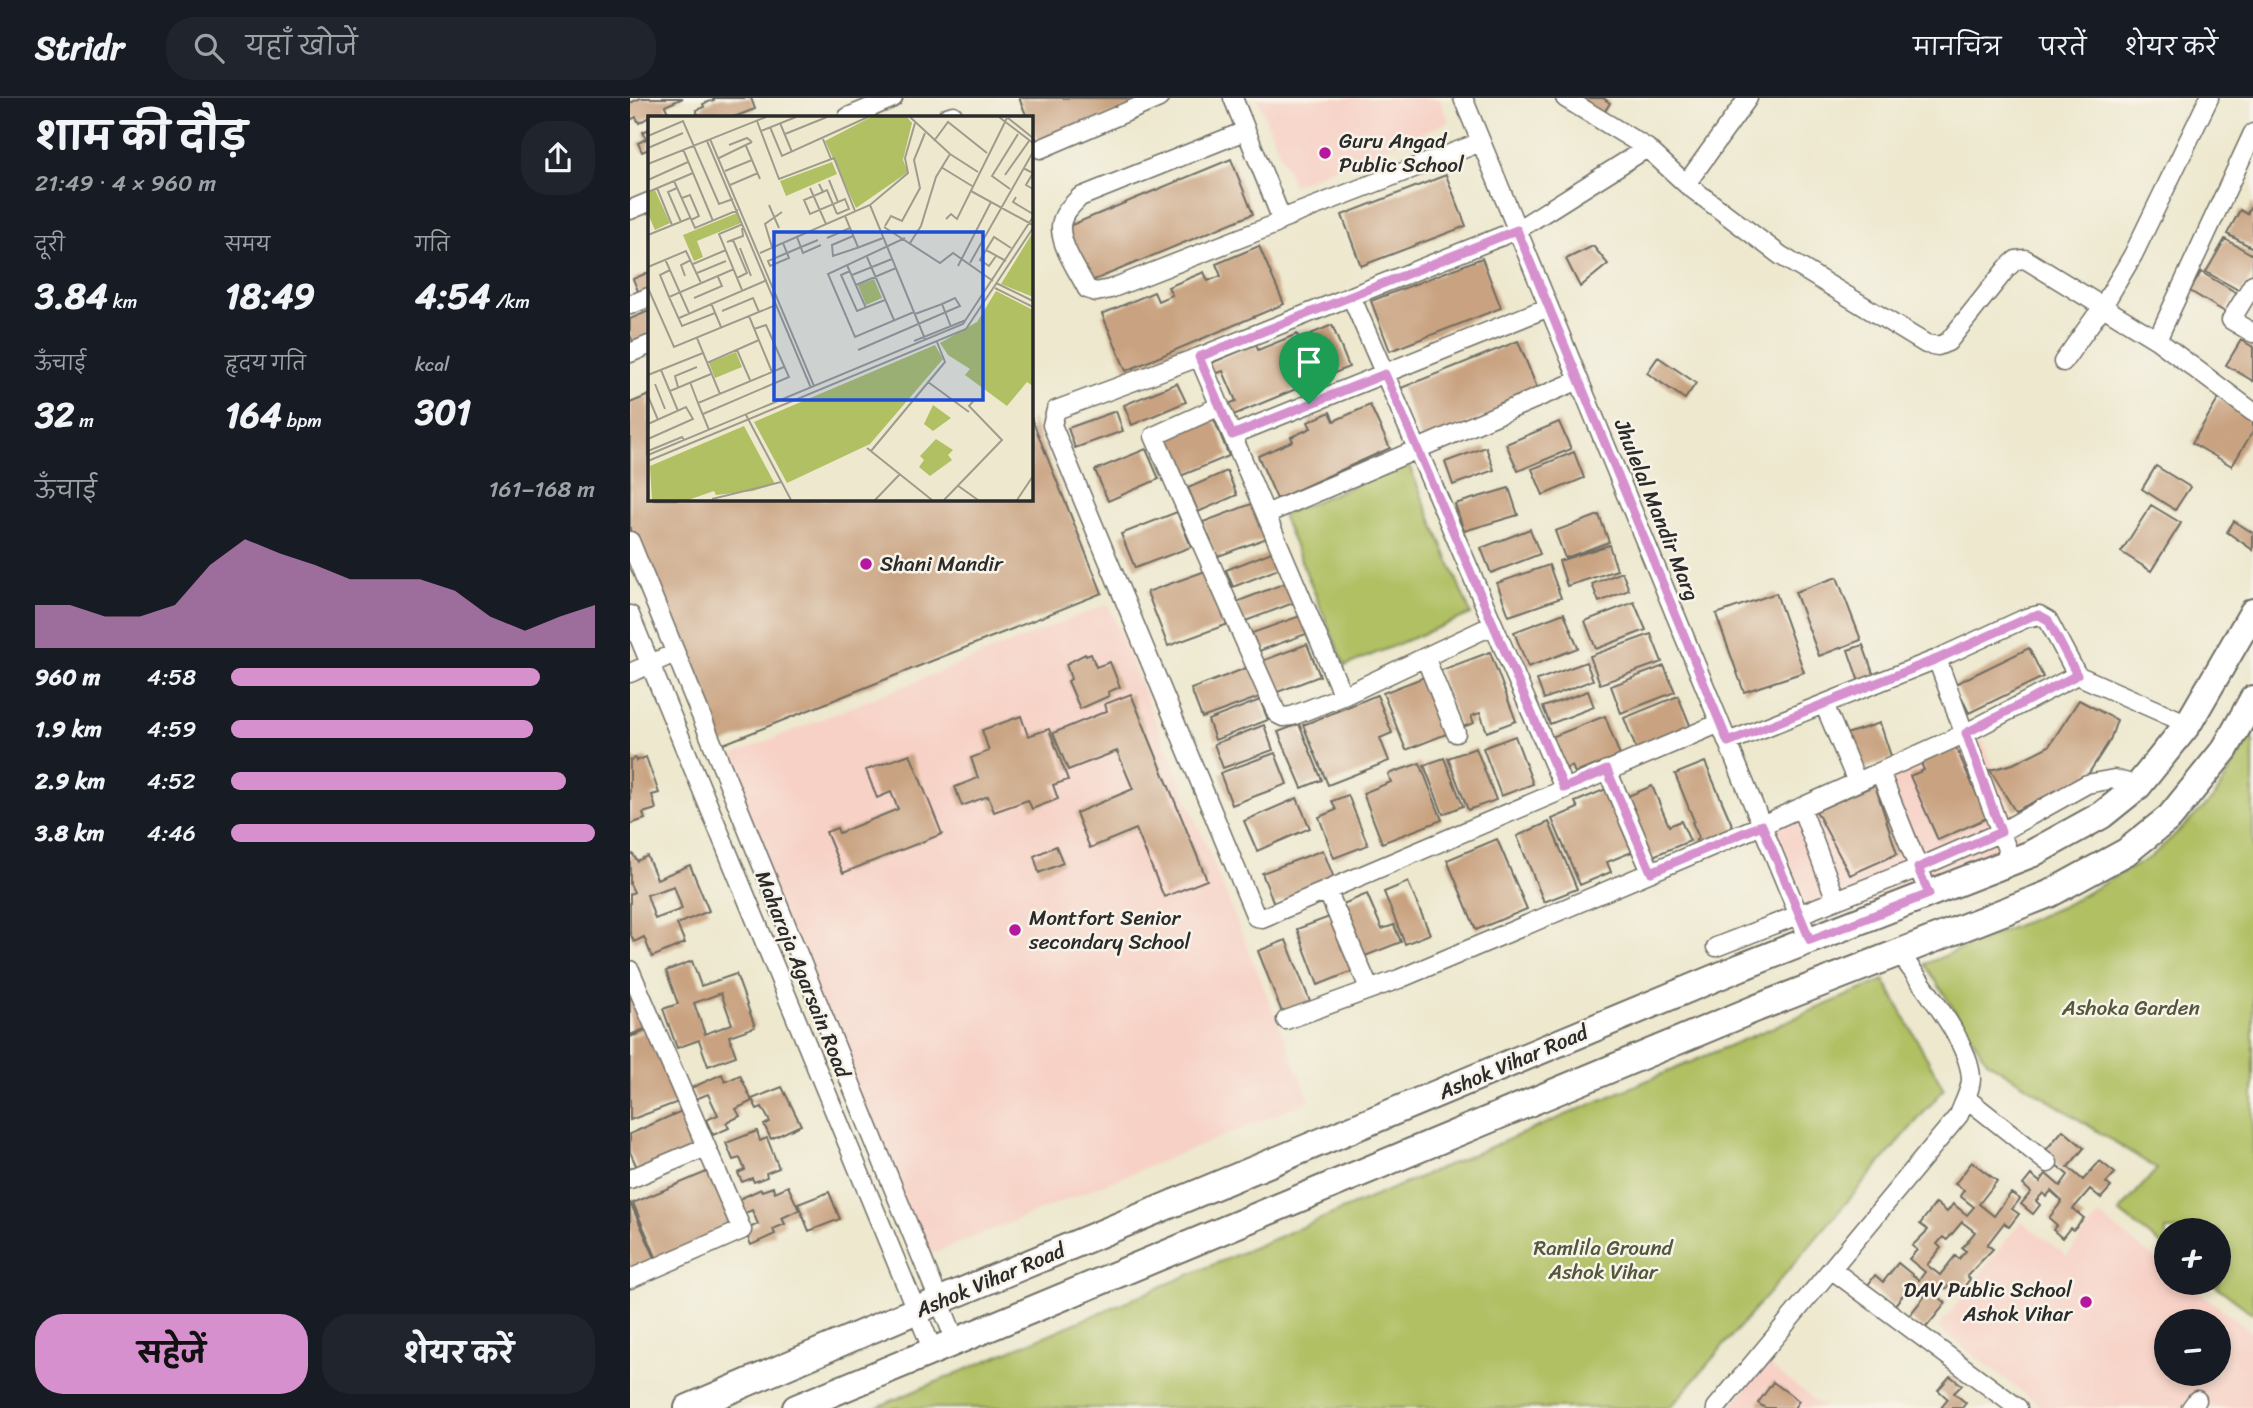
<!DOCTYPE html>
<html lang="hi">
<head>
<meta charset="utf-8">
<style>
  body { margin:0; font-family:Sriracha,"Playpen Sans Deva",sans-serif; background:#20242c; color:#f1f3f6; height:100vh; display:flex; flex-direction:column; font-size:26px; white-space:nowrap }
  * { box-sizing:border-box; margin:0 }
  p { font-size:23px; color:#9ea1a6 }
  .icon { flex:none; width:38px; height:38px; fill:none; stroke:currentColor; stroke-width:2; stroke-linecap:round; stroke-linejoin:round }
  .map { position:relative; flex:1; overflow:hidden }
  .details { display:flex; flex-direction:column; background:#171b24; width:630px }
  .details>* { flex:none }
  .controls { position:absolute; left:1524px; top:1120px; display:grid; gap:14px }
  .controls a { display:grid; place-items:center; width:77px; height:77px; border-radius:50%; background:#171b24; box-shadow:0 4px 10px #0003; font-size:35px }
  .pin { position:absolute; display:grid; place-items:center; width:60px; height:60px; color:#fff; margin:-72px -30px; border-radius:50% 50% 50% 0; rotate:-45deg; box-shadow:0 0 7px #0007 }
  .pin .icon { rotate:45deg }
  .round { display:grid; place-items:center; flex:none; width:74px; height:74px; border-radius:28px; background:#20242c }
  .headline { display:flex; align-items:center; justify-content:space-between; height:119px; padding:0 35px }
  h1 { font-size:38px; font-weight:700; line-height:52px }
  .stats { display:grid; grid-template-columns:repeat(3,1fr); gap:10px; height:119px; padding:7px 35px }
  .stats div { display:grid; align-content:center }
  .stats b { font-size:35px; font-weight:700 }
  .stats small { font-size:19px; font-weight:400 }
  .stats p { font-size:19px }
  .chart { height:196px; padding:14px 35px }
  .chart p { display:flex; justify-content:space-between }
  .chart svg { width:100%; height:126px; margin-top:7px; fill:#d690ce; opacity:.7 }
  .action { display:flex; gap:14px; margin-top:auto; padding:14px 35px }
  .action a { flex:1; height:80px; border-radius:28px; background:#d690ce; color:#111; font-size:28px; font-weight:700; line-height:80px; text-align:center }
  .action a+a { background:#20242c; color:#f1f3f6 }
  ul { padding:0 35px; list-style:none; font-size:23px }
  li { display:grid; grid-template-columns:112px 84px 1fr; align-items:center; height:52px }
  li i { height:18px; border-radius:9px; background:#d690ce }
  header { display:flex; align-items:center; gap:42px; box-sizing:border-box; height:98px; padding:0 35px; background:#171b24; border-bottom:2px solid #363941 }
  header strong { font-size:33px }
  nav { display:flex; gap:38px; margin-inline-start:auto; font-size:24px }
  .search { width:490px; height:63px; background:#20242c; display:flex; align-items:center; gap:18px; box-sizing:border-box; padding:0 24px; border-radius:28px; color:#9ea1a6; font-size:26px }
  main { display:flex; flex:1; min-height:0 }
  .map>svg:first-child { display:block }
  .built { fill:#f7d1c6; fill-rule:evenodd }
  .green { fill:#b0c063; stroke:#6e7647; stroke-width:2 }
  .building { fill:#c9a381; fill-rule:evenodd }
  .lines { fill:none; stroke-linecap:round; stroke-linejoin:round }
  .minor-casing { stroke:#6f6d64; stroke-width:21 }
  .secondary-casing { stroke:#6f6d64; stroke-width:30 }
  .minor { stroke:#fff; stroke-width:18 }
  .secondary { stroke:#fff; stroke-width:26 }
  .route-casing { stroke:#fff; stroke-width:14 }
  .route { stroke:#d690ce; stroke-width:9 }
  .poi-dot { fill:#b5179e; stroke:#f7f3e8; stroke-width:2.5 }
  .labels { text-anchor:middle; stroke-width:5; stroke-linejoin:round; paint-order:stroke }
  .poi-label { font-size:21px; fill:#2b2b2b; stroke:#f7f3e8; text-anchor:start }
  .street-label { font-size:21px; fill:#2b2b2b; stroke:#f7f3e8 }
  .park-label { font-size:21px; fill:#53583c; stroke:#f7f3e8 }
  .inset-road { fill:none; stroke:#9f9c8d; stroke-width:2 }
  .view { fill:#1d4ed8; fill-opacity:0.15; stroke:#1d4ed8; stroke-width:3.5 }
  .inset-edge { fill:none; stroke:#2b2b2b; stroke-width:3.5 }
</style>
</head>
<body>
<header>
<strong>Stridr</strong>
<div class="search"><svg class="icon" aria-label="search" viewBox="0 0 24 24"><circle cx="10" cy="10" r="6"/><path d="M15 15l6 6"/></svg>यहाँ खोजें</div>
<nav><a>मानचित्र</a><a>परतें</a><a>शेयर करें</a></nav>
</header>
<main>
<section class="details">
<div class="headline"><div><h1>शाम की दौड़</h1><p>21:49 · 4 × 960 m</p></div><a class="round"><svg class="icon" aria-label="share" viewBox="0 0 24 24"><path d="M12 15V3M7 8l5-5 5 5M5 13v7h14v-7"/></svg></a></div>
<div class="stats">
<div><p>दूरी</p><b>3.84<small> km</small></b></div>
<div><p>समय</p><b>18:49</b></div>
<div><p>गति</p><b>4:54<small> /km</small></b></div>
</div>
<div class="stats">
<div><p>ऊँचाई</p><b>32<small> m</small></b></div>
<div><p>हृदय गति</p><b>164<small> bpm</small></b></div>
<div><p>kcal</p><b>301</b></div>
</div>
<div class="chart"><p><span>ऊँचाई</span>161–168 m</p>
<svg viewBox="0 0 160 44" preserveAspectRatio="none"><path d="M0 44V29L10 29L20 33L30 33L40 29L50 15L60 6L70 11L80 15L90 20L100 20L110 20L120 24L130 33L140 38L150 33L160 29V44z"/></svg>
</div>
<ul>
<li><b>960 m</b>4:58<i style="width:85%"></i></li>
<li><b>1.9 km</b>4:59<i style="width:83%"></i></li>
<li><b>2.9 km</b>4:52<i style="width:92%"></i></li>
<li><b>3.8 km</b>4:46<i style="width:100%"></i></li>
</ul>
<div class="action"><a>सहेजें</a><a>शेयर करें</a></div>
</section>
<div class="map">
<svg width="1623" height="1310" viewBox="0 0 1623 1310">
  <rect width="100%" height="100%" fill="#f7f3e8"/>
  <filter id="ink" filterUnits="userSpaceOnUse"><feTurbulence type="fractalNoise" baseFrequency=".0143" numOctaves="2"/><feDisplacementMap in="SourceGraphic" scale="14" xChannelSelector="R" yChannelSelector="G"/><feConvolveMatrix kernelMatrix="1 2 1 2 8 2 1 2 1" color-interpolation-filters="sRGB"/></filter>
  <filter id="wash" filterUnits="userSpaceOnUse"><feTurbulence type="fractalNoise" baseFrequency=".00686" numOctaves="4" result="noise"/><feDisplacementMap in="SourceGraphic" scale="28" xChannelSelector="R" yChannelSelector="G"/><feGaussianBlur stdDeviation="1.57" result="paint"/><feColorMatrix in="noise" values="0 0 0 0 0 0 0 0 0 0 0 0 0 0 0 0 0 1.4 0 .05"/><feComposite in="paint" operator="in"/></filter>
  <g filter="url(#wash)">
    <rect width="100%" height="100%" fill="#ede8ce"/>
    <path class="built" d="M627,0H809L819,24L663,87Z
      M478,506L680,1003L292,1160L90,662Z
      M1353,642L1394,747L1184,826L1144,726Z
      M1469,1117L1536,1169V1185H1558L1623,1235V1310H1413L1308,1230L1391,1123L1437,1158ZM1536,1223H1589V1276H1536Z
      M1137,1266L1195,1310H1099Z"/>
    <path class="green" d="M778,365L841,516L715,568L652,417Z
      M1623,634V1216L1582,1185H1589V1132H1536V1150L1489,1114L1527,1071L1357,963L1295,866L1433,808L1521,759L1584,700Z
      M1254,882L1314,991L1040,1310H245Z"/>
    <g id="blocks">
      <path class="building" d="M11,0H53L35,8L40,19H19L9,25L6,19L0,22V5Z
        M83,0H121L125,11L104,19H69L66,12L74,9L73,6L84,2Z
        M389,0H521L408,46L401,29V19H397Z
        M943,0H973L980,5L972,18Z
        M19,31V51L12,54L8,45L16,41L13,34Z
        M601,61L623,116L457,185L434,130Z
        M816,77L836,128L731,168L712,117Z
        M1623,104V150L1597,136L1610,112L1617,116Z
        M1595,141L1623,157V176L1612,194L1576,174Z
        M629,148L654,206L496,273L472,216L524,194L528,203L542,197L538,189L574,174L578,183L591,178L586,166Z
        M963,148L978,166L950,189L936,161Z
        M852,160L871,210L760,253L741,203Z
        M19,174V197L11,200L3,181Z
        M1571,174L1607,195L1595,214L1560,193Z
        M19,213V245L6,250L0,237V221Z
        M702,227L719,269L601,318L596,307L606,303L593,273L583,277L579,266L626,246L628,252L667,236L669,241Z
        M1611,242L1623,249V283L1596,267Z
        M888,243L910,297L792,343L771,290Z
        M1028,259L1066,285L1055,301L1017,275Z
        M547,285L556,304L502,327L494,307Z
        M19,297V401H401V319L472,495L86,649L0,437V305Z
        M1589,300L1623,320V333L1602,368L1562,345Z
        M740,307L760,350L647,401L628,358L663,343L661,339L681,330L678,324L700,314L704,323Z
        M486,313L493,333L445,350L438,330Z
        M582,316L599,358L546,380L531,337Z
        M929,324L941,351L888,373L876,346Z
        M856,349L864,372L823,387L815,364Z
        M516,351L529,381L478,403L465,372Z
        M944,354L954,380L913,397L902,371Z
        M1526,368L1560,389L1545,412L1512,391Z
        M597,373L607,397L568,414L558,390Z
        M879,390L888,417L834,433L825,406Z
        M624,405L637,440L586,459L573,424Z
        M1521,407L1551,425L1521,473L1491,454Z
        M547,414L561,449L505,470L491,436Z
        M969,417L979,444L935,460L925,433Z
        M1604,423L1623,435V452L1597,434Z
        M900,431L910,456L861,475L851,450Z
        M979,447L987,472L937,488L929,463Z
        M644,453L651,470L603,489L596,472Z
        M919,467L931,500L879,518L867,485Z
        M581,471L601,525L538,548L517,494Z
        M992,474L999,492L969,504L962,486Z
        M1207,479L1231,542L1189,558L1165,494Z
        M658,484L666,504L613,524L606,504Z
        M1146,495L1174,574L1114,594L1086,516Z
        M1004,504L1016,532L966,551L955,523Z
        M934,515L948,550L898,569L884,534Z
        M673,517L679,535L629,553L622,535Z
        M1021,536L1032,564L970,586L960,558Z
        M677,546L690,578L645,595L632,563Z
        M1233,547L1244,578L1229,584L1218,552Z
        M1399,550L1413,579L1339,615L1325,586Z
        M860,554L886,623L857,634L850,615L841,618L844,625L830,630L809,573Z
        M455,556L456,558L461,556L466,569L480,564L490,589L478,594L479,598L450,611L438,583L441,581L436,566Z
        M956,564L963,582L914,601L907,582Z
        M624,567L635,597L572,620L561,591Z
        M1034,568L1045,594L991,615L981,588Z
        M797,578L819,635L776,652L753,595Z
        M958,593L964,609L920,626L913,609Z
        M501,596L577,782L534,799L506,731L460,750L446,715L503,691L487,653L438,672L423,635L477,613L475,606Z
        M747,597L762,635L750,640L759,663L698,687L673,627Z
        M1048,598L1062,632L1007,653L994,620Z
        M630,602L638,622L585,642L578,622Z
        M1449,602L1487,622L1480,642L1457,678L1385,713L1360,672L1383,666L1419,648Z
        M391,618L398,638L419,631L438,682L423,687L428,701L402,711L398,702L364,714L358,698L332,708L325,689L348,680L341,660L359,653L352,632Z
        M975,618L990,658L945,675L942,668L932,672L919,640Z
        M1250,625L1262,661L1223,674L1210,638Z
        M669,626L692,682L672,690L648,634Z
        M634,627L643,652L593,670L584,646Z
        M885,638L903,686L871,698L853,650Z
        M1324,645L1357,720L1308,742L1280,678L1294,672L1289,660Z
        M846,650L866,702L838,712L818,660Z
        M645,655L657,686L602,707L590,675Z
        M280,656L312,736L213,775L196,734L207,730L209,735L268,711L261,694L247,700L236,672Z
        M16,659L29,695L22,697L26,711L13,715L15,721L0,726V662L5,660L6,663Z
        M814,660L833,708L813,716L794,667Z
        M1075,664L1106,736L1070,751L1066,742L1069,740L1062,724L1064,723L1045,676Z
        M790,665L812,722L752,745L733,695L761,684L758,676Z
        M1245,687L1267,756L1220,777L1186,713Z
        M1022,688L1039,728L1051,723L1060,743L1018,760L993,700Z
        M976,691L1002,754L977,764L981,774L950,787L922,721L948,710L945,704Z
        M718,697L738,747L704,760L689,719L706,712L702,703Z
        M667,700L680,730L627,753L614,723Z
        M919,724L947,791L914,804L887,738Z
        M867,741L897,811L846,832L817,762Z
        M426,748L433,765L409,775L404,758Z
        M693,752L705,783L644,806L632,775Z
        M3,756L7,763L17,758L27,781L60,767L79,813L47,826L55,845L22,859L14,839L4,844L0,835V796L4,794L0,786V757ZM44,788L52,811L25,821L17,797Z
        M778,784L800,836L775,846L754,794Z
        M737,796L752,831L764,827L771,844L730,860L708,808Z
        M702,818L723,873L688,887L667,831Z
        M656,842L681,906L653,917L628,853Z
        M62,863L71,888L106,876L125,929L99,938L106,958L78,968L69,942L47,950L33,911L48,906L36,873ZM91,895L102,926L75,936L64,905Z
        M0,887L20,929L0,937Z
        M24,930L51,1003L0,1022V939Z
        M92,976L95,984L110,977L122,1003L106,1011L110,1018L96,1025L99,1030L83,1037L76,1022L88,1017L78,996L66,1001L61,990Z
        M152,989L171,1027L141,1041L134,1027L140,1024L132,1009L127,1011L122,1001Z
        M56,1011L72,1047L9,1074L0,1054V1036Z
        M1433,1032L1454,1050L1438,1069L1453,1082L1470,1063L1485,1075L1476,1085L1481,1089L1471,1100L1460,1091L1443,1111L1454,1120L1443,1132L1440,1130L1432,1140L1423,1132L1427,1127L1419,1120L1432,1103L1421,1093L1416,1099L1413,1095L1406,1103L1410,1107L1403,1116L1391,1106L1401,1094L1393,1087L1401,1077L1410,1084L1416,1076L1430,1088L1438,1077L1425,1066L1427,1063L1415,1053Z
        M127,1033L130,1043L137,1040L149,1070L136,1075L137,1079L124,1084L122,1080L112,1084L108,1075L115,1072L110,1060L103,1062L96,1045Z
        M1342,1064L1367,1083L1349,1106L1364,1118L1381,1095L1390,1101L1382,1111L1389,1116L1379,1129L1374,1125L1357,1147L1363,1151L1337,1178L1340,1181L1330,1194L1320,1186L1316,1191L1310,1186L1303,1194L1316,1205L1294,1232L1278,1219L1295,1198L1281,1187L1264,1208L1238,1187L1245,1177L1253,1184L1268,1165L1289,1182L1295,1174L1279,1161L1287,1152L1282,1148L1298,1132L1290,1126L1306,1105L1317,1114L1323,1106L1337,1117L1344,1109L1330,1098L1334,1092L1325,1086ZM1332,1124L1345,1134L1332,1150L1336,1153L1329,1161L1325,1158L1310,1177L1297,1167L1311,1150L1307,1146L1313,1139L1317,1142Z
        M81,1072L106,1131L28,1164L3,1105Z
        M158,1088L169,1112L152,1120L155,1126L143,1131L145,1136L121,1147L115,1132L128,1126L122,1112L111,1117L105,1103L131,1091L132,1093L143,1089L145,1094Z
        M199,1094L210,1121L179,1133L168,1106Z
        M0,1104L26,1162L0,1173Z
        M1320,1278L1332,1287L1324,1295L1336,1305L1332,1310H1311L1318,1301L1308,1292Z
        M1143,1284L1169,1303L1164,1310H1135L1128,1305Z"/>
    </g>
  </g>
  <g filter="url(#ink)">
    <use href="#blocks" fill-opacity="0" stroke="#6f6d64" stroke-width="2"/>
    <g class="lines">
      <g class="minor-casing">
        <path id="minor" d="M603,0L650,117L646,126L480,191L466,194L457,191C448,173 430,148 431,128C432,116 442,107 450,99L615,33
          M833,0L1179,842
          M935,0L1017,50L1056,86L1150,157L1296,246L1308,248L1318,244L1377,170L1386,162L1395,161L1527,242L1623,314
          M218,19L263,0
          M317,19L323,17
          M1017,50L887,132L569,259L426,312L422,327L626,819L632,820L1090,625
          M410,51L529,0
          M1056,86L1118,0
          M0,112L19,104
          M649,122L851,44
          M1623,186L1601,222L1623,235
          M721,198L934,690
          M0,207L19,199
          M1527,242L1623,35
          M0,255L19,247
          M569,259L713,598
          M1433,264L1473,208L1503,157L1579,0
          M590,308L524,338L647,616L653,619L662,618L713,598L863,527
          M602,337L919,209
          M636,416L949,282
          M0,443L326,1244
          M0,517L303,1253
          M795,559L826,635
          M0,575L45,555
          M1447,577L1558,626
          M1194,606L1227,684
          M1098,644L1307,561L1382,765
          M977,672L1021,774
          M1250,674L1293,781
          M1171,709L1206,802
          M697,792L739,890
          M1086,849L1288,770L1371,734L1457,686L1484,681L1508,688
          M0,872L112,1132L0,1181
          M656,922L769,881L1132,727L1336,635L1447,577L1418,522L1409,517L1396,520L1307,561
          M1336,1000L1418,1065
          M0,1081L76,1049
          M1201,1171L1388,1310
          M1086,1310L1329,1017C1333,1006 1341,992 1341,981C1340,943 1290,885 1269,854
          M1561,1310L1567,1302"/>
      </g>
      <g class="secondary-casing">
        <path id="secondary" d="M58,1310L287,1212L1111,869L1401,756L1472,717L1508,688L1558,626L1623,514
          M166,1310L1127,910L1419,796L1496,754L1540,719L1595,651L1623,601"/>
      </g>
      <use href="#minor" class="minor"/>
      <use href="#secondary" class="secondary"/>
    </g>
  </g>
  <g class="lines" filter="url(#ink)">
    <g class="route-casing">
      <path id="route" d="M887,132L1098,644L1307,561L1402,518L1409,517L1418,522L1447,577L1336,635L1371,734L1288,770L1299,796L1180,842L1132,727L1021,774L977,672L934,690L755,276L602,337L569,259Z"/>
    </g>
    <use href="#route" class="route"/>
  </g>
  <g class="poi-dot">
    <circle cx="695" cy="55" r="7"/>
    <circle cx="236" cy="466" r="7"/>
    <circle cx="385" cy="832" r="7"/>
    <circle cx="1456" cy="1204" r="7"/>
  </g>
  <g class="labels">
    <g class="poi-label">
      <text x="709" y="50">Guru Angad<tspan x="709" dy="24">Public School</tspan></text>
      <text x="250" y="473">Shani Mandir</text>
      <text x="399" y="827">Montfort Senior<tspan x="399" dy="24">secondary School</tspan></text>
      <text x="1442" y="1199" text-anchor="end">DAV Public School<tspan x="1442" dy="24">Ashok Vihar</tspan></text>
    </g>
    <g class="street-label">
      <text transform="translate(1027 412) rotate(68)" y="7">Jhulelal Mandir Marg</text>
      <text transform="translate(173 876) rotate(68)" y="7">Maharaja Agarsain Road</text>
      <text transform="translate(883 964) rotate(-23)" y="7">Ashok Vihar Road</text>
      <text transform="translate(360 1182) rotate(-23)" y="7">Ashok Vihar Road</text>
    </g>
    <g class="park-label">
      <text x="1501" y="917">Ashoka Garden</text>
      <text x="973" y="1157">Ramlila Ground<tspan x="973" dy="24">Ashok Vihar</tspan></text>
    </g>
  </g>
  <g transform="translate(18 18)">
    <rect width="385" height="385" fill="#ede8ce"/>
    <path d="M223,1H259L264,7L255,44L260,56L208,92L177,25ZM184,46L189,58L138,80L132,65ZM7,74L22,107L7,114L0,98V77ZM89,97L93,107L49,125L55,141L46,145L35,119ZM385,116V181L353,168ZM226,163L234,182L218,189L210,169ZM348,175L385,194V270L379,266L359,290L317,259L322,253L300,239L292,227L329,206ZM287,229L295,243L222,328L139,367L106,306ZM88,236L94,251L67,262L61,247ZM285,289L303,302L285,315L276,308ZM96,310L127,368L105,375L68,379L66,375L40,384H4L2,350ZM288,323L305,334L300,339L304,344L282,360L271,351L276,344L272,340Z" fill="#b0c063"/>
    <path class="inset-road" d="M262,1L302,38L330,56M351,1L385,27M360,2L385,22M109,5L131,63L186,42L207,95M132,7L144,36M122,11L134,40L220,1M113,15L148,1M137,18L179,1M0,20L35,5L71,88L85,83M62,23L166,270M175,23L183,43M59,25L163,272M286,25L300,6L339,37M81,29L99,22L104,26M98,30L112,63M0,32L35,17M35,33L65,105M71,42L104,26M0,48L118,1M293,51L324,70M375,52L385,57L378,69L385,73M77,55L104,44M357,59L381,25M0,64L40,46M181,64L190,86M26,65L47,112L90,94M171,68L175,76L179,74L189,98M82,69L110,57M9,72L24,109M29,72L20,76L33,106M162,72L178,108M362,73L344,60L370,18M323,75L385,109M0,76L45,57M175,76L156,84L162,98L197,83L201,93L189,98M368,81L365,86L385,98M34,82L42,79L51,100L43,104M121,89L131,112M222,89L277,223M197,100L210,131L209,132L185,140L184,129L205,120M298,103L303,98L309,103L359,2M237,110L243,100L254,105L272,72L266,44L277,17M236,111L292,147L305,137L345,165M0,119L42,102M149,121L155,137L173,129M179,122L202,112M257,122L180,158L207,221L266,196M85,124L99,157L89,162M79,126L95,120L94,112M135,127L141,142L122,150L120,145L139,137L153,131L170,124M262,127L273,110L288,61L302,38M124,131L117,108L134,96M92,132L103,160M209,132L235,122M338,134L358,145M112,137L222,89L260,57L257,42L267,7M348,140L341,150L332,144L346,121L363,132M219,141L246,204M17,143L41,197M322,147L385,36M45,148L78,134M199,149L218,192M310,150L343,86M0,151L38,135L53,167M202,155L193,159L209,195L237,184M49,157L78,145M204,159L244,143M37,160L33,149L43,144M348,167L385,185M208,169L248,152M0,172L26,231L128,189M347,172L385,191M94,174L71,118L95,108M21,181L12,159L22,154M46,182L74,170L70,161M63,187L73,211M74,195L105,182L111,196M67,197L34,210L21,181L86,153M267,198L294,188L303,211M101,200L124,256M31,202L119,164M49,222L72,278M266,225L318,204M89,234L102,264M210,234L312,190L307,182L294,188M59,247L111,224M13,254L30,295M0,259L55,237M42,266L50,287M280,266L321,296M7,268L17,293M30,271L27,260L49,251M22,275L63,258M0,280L10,304M55,298L141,261L118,209L106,213M98,299L143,384M0,308L38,291L45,303L0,323M61,314L50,287L136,251M219,332L284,384M0,335L34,321L36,324M223,335L297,246L289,226M0,339L315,208L385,101M0,345L318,213L385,112M309,369L330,384M64,383L133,366M227,384L252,358M296,384L354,324L321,290L327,283M369,384L385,360"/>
    <path class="view" d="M126,116H335V284H126Z"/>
    <rect width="385" height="385" class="inset-edge"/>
  </g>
</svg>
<div class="controls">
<a>+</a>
<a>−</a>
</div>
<div class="pin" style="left:679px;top:306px;background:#1e9e55"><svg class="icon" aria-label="arrive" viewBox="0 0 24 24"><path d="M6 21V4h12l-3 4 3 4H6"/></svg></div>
</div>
</main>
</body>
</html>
